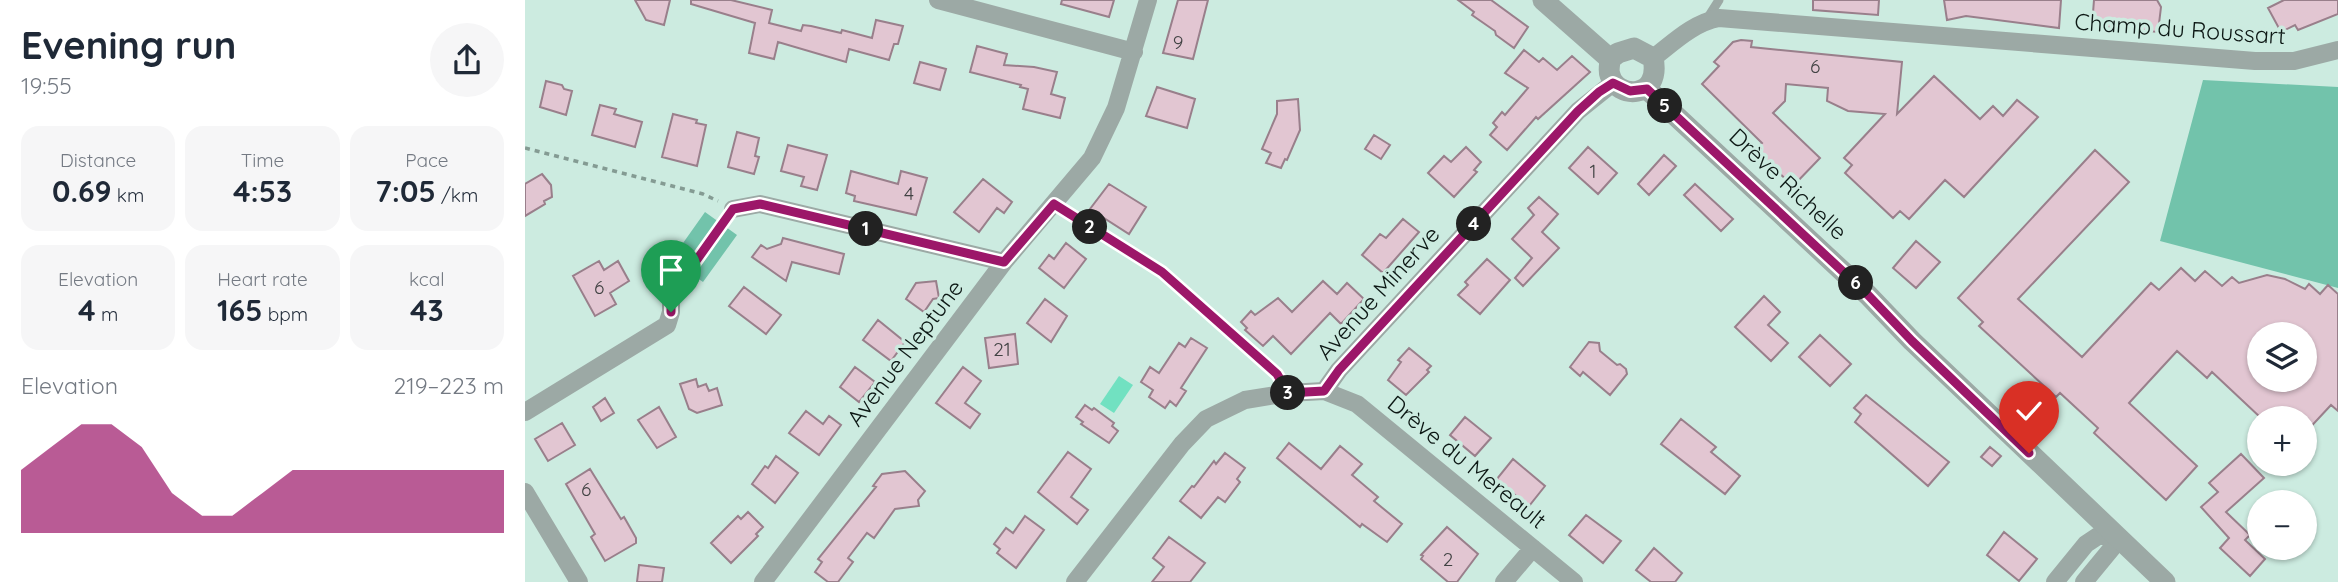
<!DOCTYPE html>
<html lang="en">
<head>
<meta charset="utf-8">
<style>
  body { margin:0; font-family:Quicksand,sans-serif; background:#f6f6f7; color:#1f2937; height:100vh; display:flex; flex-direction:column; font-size:26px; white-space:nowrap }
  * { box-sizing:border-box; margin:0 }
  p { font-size:23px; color:#747a83 }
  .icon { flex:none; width:38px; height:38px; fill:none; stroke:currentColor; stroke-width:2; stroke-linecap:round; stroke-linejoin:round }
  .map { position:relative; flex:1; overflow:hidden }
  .sheet { display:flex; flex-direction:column; background:#fff; width:525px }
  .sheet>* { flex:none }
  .buttons { position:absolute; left:1722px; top:322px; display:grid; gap:14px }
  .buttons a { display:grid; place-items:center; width:70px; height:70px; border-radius:50%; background:#fff; box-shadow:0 2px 5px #0004; font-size:35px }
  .pin { position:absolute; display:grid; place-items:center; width:60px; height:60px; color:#fff; margin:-72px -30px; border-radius:50% 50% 50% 0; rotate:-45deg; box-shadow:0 0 7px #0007 }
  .pin .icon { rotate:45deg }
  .km { position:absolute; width:35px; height:35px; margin:-18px; border-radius:50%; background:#222; color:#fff; font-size:19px; line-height:35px; text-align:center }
  .round { display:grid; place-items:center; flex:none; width:74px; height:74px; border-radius:37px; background:#f6f6f7 }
  .overview { display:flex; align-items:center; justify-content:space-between; height:119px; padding:0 21px }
  h1 { font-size:38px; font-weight:700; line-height:52px }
  .figures { display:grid; grid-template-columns:repeat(3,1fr); gap:10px; height:119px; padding:7px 21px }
  .figures div { display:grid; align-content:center; border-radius:18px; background:#f6f6f7; text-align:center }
  .figures b { font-size:30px; font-weight:700 }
  .figures small { font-size:19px; font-weight:400 }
  .figures p { font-size:19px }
  .chart { height:196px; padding:14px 21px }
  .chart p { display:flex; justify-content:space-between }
  .chart svg { width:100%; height:126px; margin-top:7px; fill:#9c1769; opacity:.7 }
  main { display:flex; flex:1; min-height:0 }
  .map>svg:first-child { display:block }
  .green { fill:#72c3ab }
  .water { fill:#71e1c1 }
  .building { fill:#e2c6d2; stroke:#997f8b; stroke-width:2; fill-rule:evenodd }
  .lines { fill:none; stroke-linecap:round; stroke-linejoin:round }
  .path { stroke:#849b93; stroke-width:3.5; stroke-dasharray:5 5; stroke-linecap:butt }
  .service { stroke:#9ca9a5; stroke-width:9 }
  .minor { stroke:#9ca9a5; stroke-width:18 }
  .tertiary { stroke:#9ca9a5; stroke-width:21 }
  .route-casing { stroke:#fff; stroke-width:14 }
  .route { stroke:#9c1769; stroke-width:9 }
  .labels { text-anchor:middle; stroke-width:7; stroke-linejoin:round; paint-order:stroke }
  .number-label { font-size:19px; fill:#424344 }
  .street-label { font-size:23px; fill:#0c1714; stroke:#ccebe0 }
</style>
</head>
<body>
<main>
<section class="sheet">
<div class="overview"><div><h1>Evening run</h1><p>19:55</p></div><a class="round"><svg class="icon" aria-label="share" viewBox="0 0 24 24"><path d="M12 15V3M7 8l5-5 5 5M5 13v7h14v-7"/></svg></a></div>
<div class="figures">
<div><p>Distance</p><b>0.69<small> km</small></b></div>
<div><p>Time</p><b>4:53</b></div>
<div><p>Pace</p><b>7:05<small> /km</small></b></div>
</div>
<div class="figures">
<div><p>Elevation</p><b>4<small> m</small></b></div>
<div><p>Heart rate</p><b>165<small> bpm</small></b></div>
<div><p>kcal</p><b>43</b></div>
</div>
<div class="chart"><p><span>Elevation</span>219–223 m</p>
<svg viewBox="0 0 160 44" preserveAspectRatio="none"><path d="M0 44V22L10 14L20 6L30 6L40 14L50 30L60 38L70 38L80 30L90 22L100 22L110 22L120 22L130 22L140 22L150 22L160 22V44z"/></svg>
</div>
</section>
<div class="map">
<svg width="1813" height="582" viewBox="0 0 1813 582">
  <rect width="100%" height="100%" fill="#ccebe0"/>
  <path class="green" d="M1678,80L1813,87V288L1635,241Z
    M180,212L212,235L178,282L146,260Z"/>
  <path class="water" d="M594,376L608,385L589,413L575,404Z"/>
  <path class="building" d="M110,0H145L139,25L121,20Z
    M166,0H206L247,10L244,23L276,31L278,25L286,26L316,33L317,30L347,38L351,20L378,26L373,44H369L364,60L324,49L321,62L253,42L249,59L224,53L230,23L166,4Z
    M537,0H589L584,17L536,4Z
    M653,0H683L668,59L638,53Z
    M933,0H966L1003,27L989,48L971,35L970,31L947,15L949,12Z
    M1288,0H1354L1353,15L1288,10Z
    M1419,0H1536L1534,28L1441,16L1422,20Z
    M1569,0H1632L1636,7L1633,32L1567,26Z
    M1759,0H1813V14L1773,30L1770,25L1756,32L1743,8Z
    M1216,40L1227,41L1226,47L1377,62L1372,114L1409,76L1455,119L1468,106L1478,116L1492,100L1513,117L1439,197L1420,180L1384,219L1375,211L1368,218L1320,173L1327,165L1319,158L1360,114L1323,111L1302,101L1303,88L1261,84L1260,101L1248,113L1295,158L1268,186L1230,150L1237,143L1177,84L1194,66L1189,62L1208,42Z
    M452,46L482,54L479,65L509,67L532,72L526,94L540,98L535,118L498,109L503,89L495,87L496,85L445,72Z
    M999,50L1014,62L1018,58L1032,70L1047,56L1065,72L1013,119L1011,117L982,150L965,135L972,127L968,123L977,112L980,115L1003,88L980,73Z
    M395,62L421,69L415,90L389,83Z
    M21,81L37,85L39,89L47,91L41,115L15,107Z
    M632,87L670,99L662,128L621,116Z
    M773,99L775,130L762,160L760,159L756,168L741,163L746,153L737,149L752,114V101Z
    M75,105L91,109L89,114L117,122L110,147L67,135Z
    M148,114L172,120L171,123L181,125L172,166L137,157Z
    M212,132L234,138L230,156L234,157L229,174L203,167Z
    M849,135L865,145L856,159L840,149Z
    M263,145L302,155L292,190L276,186L279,177L256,171Z
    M941,147L956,162L949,170L952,172L929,197L903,173L919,156L926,162Z
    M1063,147L1092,173L1073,194L1044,168Z
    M1570,150L1604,182L1493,299L1557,357L1626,283L1634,290L1656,268L1670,281L1680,271L1697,286L1707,277L1714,283L1742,275L1760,279L1780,289L1784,284L1795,294L1803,285L1813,294V411L1806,405L1780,433V418H1736L1687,372L1682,378L1652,351L1604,403L1672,466L1641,500L1569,433L1573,428L1535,393L1531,397L1454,326L1458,322L1433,298ZM1734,334H1780V380H1734Z
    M1139,155L1151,166L1124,195L1113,184Z
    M326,171L373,184L376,171L402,178L391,215L329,201L330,196L321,193Z
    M17,174L26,185L27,197L19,201L20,204L0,216V184Z
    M458,179L487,202L479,213L472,208L454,232L429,212Z
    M584,184L621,207L604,234L565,209Z
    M1170,184L1208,219L1196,231L1159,195Z
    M1014,197L1033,214L1017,232L1034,248L998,286L990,278L1007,258L987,239L1009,215L1003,208Z
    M878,219L894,232L858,273L837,255L855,234L861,238Z
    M258,238L319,254L314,274L267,262L261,281L227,257L236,245L242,249L256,244Z
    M1391,241L1415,262L1391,288L1368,268Z
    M541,243L561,259L539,288L514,268L524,255L529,259Z
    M962,259L985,280L955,314L933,295L943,285L940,282Z
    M74,261L79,270L93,261L104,281L85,293L91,304L70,316L48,276Z
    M411,281L414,298L408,299L399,312L381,299L391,283Z
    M798,281L812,294L822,283L839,299L816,324L805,313L766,354L748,336L738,346L720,330L722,328L716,322L726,311L730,315L753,298L767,312Z
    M219,287L256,315L241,334L204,306Z
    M1239,296L1255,312L1243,325L1263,343L1246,361L1210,327Z
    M520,299L542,316L526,342L502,323Z
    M353,320L380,342L366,361L338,340Z
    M490,334L493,364L464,368L460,338Z
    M1295,335L1326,364L1305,386L1274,357Z
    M666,338L682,348L656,388L661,391L651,406L645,401L640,408L624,397L628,390L616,382L625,367L634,373L654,343L660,347Z
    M1064,342L1074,343L1075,351L1092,365L1095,364L1101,369L1102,374L1085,395L1058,372L1055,376L1045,367Z
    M884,348L906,366L902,370L904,372L881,395L863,380L876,362L873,360Z
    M330,367L350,382L334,402L315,387Z
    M438,367L456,381L440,403L455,414L445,428L411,403Z
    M171,379L173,387L181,384L184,391L192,388L197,405L172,413L164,409L155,384Z
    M1341,395L1424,462L1403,486L1330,422L1336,414L1329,408Z
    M80,398L89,413L76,421L68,407Z
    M560,405L567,410L569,408L589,423L587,426L593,431L584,443L556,424L558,422L551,417Z
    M134,407L151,437L132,448L113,420Z
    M281,411L298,424L304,416L316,425L294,455L264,433Z
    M940,417L966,438L950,456L925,435Z
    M1156,419L1191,447L1186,452L1215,476L1200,494L1136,444Z
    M37,423L50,445L23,461L10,439Z
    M764,443L796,469L815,446L837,464L827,475L853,497L849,501L877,524L862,542L837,524L835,527L752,458Z
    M1465,447L1476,456L1467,466L1456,457Z
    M543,452L566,469L546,497L563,510L552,524L513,492Z
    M700,453L720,468L712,479L715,482L700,502L693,497L676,518L655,501L667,486L669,487L689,461L691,464Z
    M1716,454L1739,478L1701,512L1725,535L1720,540L1740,559L1725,576L1695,548L1704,538L1676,507L1693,492L1684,483Z
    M251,456L273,473L250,503L227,484L240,466L243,468Z
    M988,459L1020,486L1004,506L971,480Z
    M65,469L96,519L99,517L111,538V543L80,561L66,537L70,534L41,484Z
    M380,471L400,491L393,500L394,506L370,509L349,538L342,533L323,558L328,562L313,582H303L290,572L297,562L293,559L351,487L348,486L357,474Z
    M223,512L238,527L231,534L233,536L206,563L186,543L213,516L216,519Z
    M1061,515L1096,541L1078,563L1044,535Z
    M500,516L519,530L491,568L472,553L475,549L469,544L481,528L488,533Z
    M922,527L953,554L932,582H923L896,559L898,556L896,555Z
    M1479,532L1512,559L1494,581L1462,555Z
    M644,537L680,563L665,582H627L639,567L628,558Z
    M1129,548L1157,573L1150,582H1126L1111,570Z
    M114,565L139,568L137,582H112Z"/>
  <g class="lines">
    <path class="path" d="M0,148L178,194L193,201
      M543,213L637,272L754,377
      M155,283L199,221"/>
    <path class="service" d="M1182,19L1194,0"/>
    <path class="minor" d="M413,0L609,52
      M1128,58C1149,42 1168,23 1194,18L1730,61H1769L1813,50
      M208,209L235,204L479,262
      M799,391L814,370L1053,111L1088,83
      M0,412L142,325L146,312V296
      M0,492L54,582
      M238,582L479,262L567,158L591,108L623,0
      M550,582L657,444L681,419L720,400L763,393L799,391L832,404L1049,582
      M979,582L1008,548
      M1530,582L1561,544L1573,536H1591L1587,548L1559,582"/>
    <path class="tertiary" d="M1018,0L1085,59
      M1109,48L1128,58C1137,100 1091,99 1085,75C1083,70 1085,64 1085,59L1093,53Z
      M1122,89L1343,295L1387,341L1640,582"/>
  </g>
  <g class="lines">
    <g class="route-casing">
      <path id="route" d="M146,312V296L208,209L235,204L479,262L529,204L637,272L752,374L763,393L799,391L814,370L1053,111L1074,92L1088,83L1105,91L1122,89L1343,295L1387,341L1504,453"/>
    </g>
    <use href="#route" class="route"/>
  </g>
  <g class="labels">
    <g class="number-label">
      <text x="653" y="49">9</text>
      <text x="1290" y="73">6</text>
      <text x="1068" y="178">1</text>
      <text x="384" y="200">4</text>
      <text x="74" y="294">6</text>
      <text x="477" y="356">21</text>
      <text x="61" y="496">6</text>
      <text x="923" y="566">2</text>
    </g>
    <g class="street-label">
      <text transform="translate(1655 29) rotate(4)" y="8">Champ du Roussart</text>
      <text transform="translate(1263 184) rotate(43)" y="8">Drève Richelle</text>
      <text transform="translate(853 293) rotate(-48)" y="8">Avenue Minerve</text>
      <text transform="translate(380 353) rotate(-53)" y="8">Avenue Neptune</text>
      <text transform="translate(942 462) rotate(39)" y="8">Drève du Mereault</text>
    </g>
  </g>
</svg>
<div class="buttons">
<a><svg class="icon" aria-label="layers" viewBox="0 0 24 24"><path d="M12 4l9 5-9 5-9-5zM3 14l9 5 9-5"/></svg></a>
<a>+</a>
<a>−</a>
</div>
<div class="pin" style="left:146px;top:312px;background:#1e9e55"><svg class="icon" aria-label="arrive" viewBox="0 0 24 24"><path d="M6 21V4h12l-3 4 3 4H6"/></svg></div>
<div class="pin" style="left:1504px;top:453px;background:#d93025"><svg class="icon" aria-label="check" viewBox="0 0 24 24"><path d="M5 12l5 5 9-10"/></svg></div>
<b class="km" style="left:341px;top:229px">1</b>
<b class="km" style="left:565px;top:227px">2</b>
<b class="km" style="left:763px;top:393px">3</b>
<b class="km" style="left:949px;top:224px">4</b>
<b class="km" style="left:1140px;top:106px">5</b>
<b class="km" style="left:1331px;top:283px">6</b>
</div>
</main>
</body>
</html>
